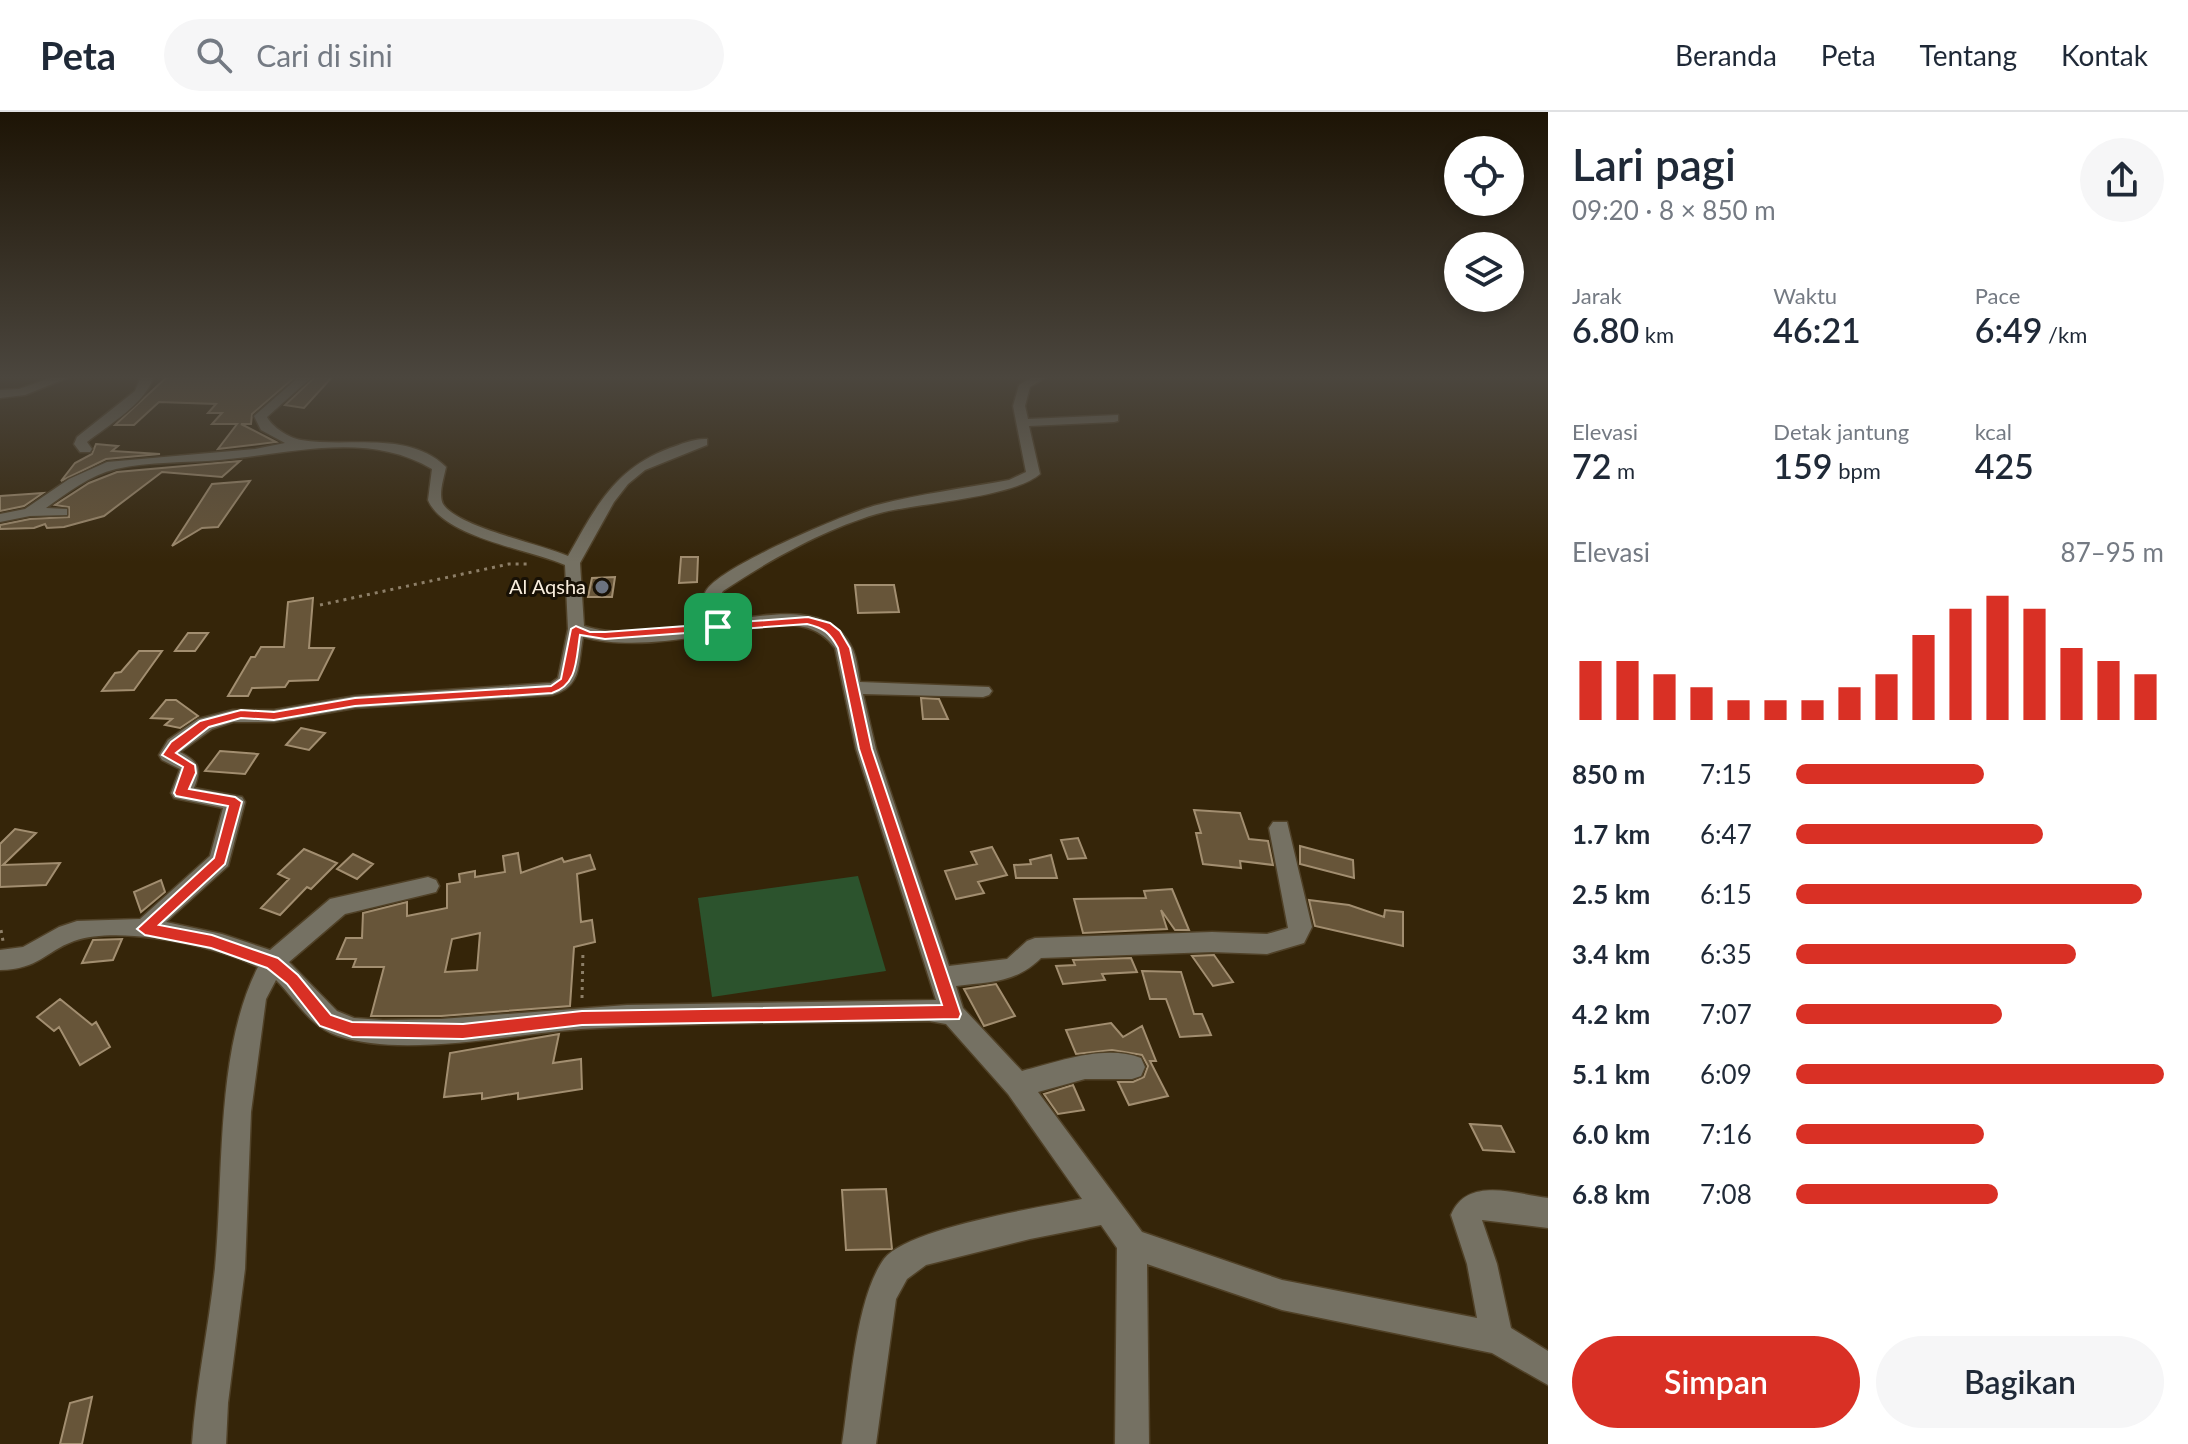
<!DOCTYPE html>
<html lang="id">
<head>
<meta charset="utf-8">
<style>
  body { margin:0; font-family:Lato,sans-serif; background:#f6f6f7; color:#1f2937; height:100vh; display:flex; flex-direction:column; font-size:30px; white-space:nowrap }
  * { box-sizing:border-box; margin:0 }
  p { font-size:26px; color:#747a83 }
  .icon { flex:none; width:44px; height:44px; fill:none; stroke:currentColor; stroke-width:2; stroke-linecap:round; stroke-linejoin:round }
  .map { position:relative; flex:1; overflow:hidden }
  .panel { display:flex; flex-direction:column; background:#fff; width:640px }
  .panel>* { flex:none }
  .buttons { position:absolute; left:1444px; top:24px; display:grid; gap:16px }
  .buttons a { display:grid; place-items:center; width:80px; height:80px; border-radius:50%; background:#fff; box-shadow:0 4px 12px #0003; font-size:40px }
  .pin { position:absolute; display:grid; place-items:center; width:68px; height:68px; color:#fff; margin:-34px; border-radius:16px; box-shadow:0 4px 12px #0006 }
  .round { display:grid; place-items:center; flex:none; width:84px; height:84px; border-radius:42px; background:#f6f6f7 }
  .headline { display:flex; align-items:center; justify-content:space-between; height:136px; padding:0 24px }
  h1 { font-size:44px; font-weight:600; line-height:60px }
  .stats { display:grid; grid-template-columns:repeat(3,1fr); gap:12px; height:136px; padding:8px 24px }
  .stats div { display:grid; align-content:center }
  .stats b { font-size:34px; font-weight:600 }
  .stats small { font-size:22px; font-weight:400 }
  .stats p { font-size:22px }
  .chart { height:224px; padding:16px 24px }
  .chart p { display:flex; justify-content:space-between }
  .chart svg { width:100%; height:144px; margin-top:8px; stroke:#d93025; stroke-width:6 }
  .button { display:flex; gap:16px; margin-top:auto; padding:16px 24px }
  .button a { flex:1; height:92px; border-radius:48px; background:#d93025; color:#fff; font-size:32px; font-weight:600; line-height:92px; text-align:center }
  .button a+a { background:#f6f6f7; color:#1f2937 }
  ul { padding:0 24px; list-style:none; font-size:26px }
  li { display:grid; grid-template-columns:128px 96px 1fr; align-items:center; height:60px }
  li i { height:20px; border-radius:10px; background:#d93025 }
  header { display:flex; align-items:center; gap:48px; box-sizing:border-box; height:112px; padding:0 40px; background:#fff; border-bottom:2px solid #e0e1e3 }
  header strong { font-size:38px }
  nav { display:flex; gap:44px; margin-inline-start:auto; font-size:28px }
  .search { width:560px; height:72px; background:#f6f6f7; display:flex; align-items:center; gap:20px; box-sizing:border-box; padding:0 28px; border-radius:44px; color:#747a83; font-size:30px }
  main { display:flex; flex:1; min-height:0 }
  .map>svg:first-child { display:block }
  .green { fill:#2c532d }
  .building { fill:#675539; stroke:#a28e70; stroke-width:2; fill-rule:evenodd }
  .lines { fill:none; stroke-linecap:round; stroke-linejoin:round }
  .minor-casing { stroke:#504127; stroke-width:3 }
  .path { stroke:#8d7f68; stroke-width:3; stroke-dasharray:3 5; stroke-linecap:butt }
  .minor { fill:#757163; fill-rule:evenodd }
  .route { fill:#d93025; stroke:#fff; stroke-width:2; fill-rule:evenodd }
  .worship-dot { fill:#6b7280; stroke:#171005; stroke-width:3 }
  .labels { text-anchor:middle; stroke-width:6; stroke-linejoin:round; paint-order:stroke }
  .far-poi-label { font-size:20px; fill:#f8eddd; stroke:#171005; text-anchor:end }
</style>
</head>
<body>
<header>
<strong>Peta</strong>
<div class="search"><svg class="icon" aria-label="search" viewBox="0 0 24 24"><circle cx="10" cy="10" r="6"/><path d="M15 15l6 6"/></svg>Cari di sini</div>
<nav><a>Beranda</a><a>Peta</a><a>Tentang</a><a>Kontak</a></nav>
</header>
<main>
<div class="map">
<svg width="1548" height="1332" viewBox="0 0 1548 1332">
  <rect width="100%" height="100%" fill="#352509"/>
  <path class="green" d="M858,764L886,859L712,885L698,786Z"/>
  <path class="building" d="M168,264H296L252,302L251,312H241L276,330L218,337L237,312H212L222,301H208L216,292L159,290L134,313H115Z
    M316,264H333L304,296L285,293Z
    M96,332L118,334L112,339L160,342L106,347L61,369L75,351L92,342Z
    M240,349L222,365L162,360L104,404L64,415L47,416L45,412L34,416L0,417V413L30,407L69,405V395L55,393L89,371L117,360Z
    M250,369L218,415L202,416L172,434L212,372Z
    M43,381L24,394L0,399V384Z
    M681,445H698L697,470L679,471Z
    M615,465L612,485H588L592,466Z
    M855,473H894L899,500L858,501Z
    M313,486L309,536H334L318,568L289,569L285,575L252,576L248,584H228L251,545H255L261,535H284L288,490Z
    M188,521H208L195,539H175Z
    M139,539H162L134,578L102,579L115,561L121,560Z
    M921,586L939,587L948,607H923Z
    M166,588H176L198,604L180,616L165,613L172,607L151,606Z
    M301,616L325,621L309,638L286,633Z
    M220,639L258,642L245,662L205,659Z
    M1194,698L1240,701L1249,727L1268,729L1273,753L1240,749L1241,756L1203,752L1196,721H1201Z
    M15,717L36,721L3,753L60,751L46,773L0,775V732Z
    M1078,726L1086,746L1068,747L1061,728Z
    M1300,734L1353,748L1354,766L1300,752Z
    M992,735L1007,763L978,770L984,781L956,787L945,759L977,752L971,740Z
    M304,737L337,751L311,777L307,775L280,803L261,796L289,767L278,762Z
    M518,741L521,761L562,746L564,750L590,743L595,757L577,762L581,810L592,808L595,830L574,835L570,894L441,904H371L384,855H353L356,847H337L346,826H362L363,801L407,790V804L447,796V772L460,770L459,762L475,759V765L505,760L503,744ZM480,821L477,858L445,860L452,827Z
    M353,742L373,752L357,767L337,757Z
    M1051,743L1057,766H1016L1014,753L1031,752L1030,748Z
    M161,768L165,780L141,800L134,780Z
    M1172,777L1189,818H1175L1161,798L1167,817L1083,821L1074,787L1146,786L1144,779Z
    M1309,788L1349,793L1384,805L1385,798L1403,800V834L1315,814Z
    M122,827L113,848L82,851L93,828Z
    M1214,843L1233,870L1213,874L1192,844Z
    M1131,846L1137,860L1102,862L1105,868L1063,872L1056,854L1075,853L1073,848Z
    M1142,859L1181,860L1194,902H1202L1211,923L1180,925L1166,887H1150Z
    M996,872L1015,904L984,914L964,877Z
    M60,887L92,913L96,910L110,935L80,953L59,915L54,919L37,905Z
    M1111,911L1123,925L1142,914L1156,949H1150L1168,984L1129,993L1118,970H1133L1144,965L1148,954L1142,943L1112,938L1076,942L1066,918Z
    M559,922L553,951L581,947L582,977L518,987V981L482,987V981L444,985L450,941Z
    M1073,973L1084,998L1058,1002L1044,982Z
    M1470,1012L1501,1014L1514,1040L1483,1038Z
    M886,1077L892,1137L846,1138L842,1078Z
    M92,1285L82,1332H60L70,1291Z"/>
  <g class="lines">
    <g class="minor-casing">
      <path id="minor" d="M56,264H72L25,283L0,286V278L19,277Z
        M141,264H153C150,288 106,315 87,330L92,337L90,340H80L74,332L77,325L135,279Z
        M300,264H313L267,305C272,315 289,326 301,328C348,336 408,318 446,355C444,366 438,382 443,392C457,415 541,432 568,444C596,395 614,357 670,336C681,332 695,326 707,327V333L645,358L628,372L614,390L580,451L584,514C624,527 668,516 709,511C707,502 703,490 705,481C713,457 849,400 877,393C920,382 965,376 1009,368L1026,360L1013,294L1019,273L1034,264H1048L1030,275L1025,294L1028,307L1118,303V309L1114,310L1029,314L1040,362C1014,385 921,391 884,400C830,414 769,448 723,479L720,484L725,509C766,503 827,489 851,534C857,544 858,559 860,570L989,575L992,579L989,583L983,585L863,582L876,637L949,854L1007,847L1027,829L1035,826L1212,820L1267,822L1288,816L1269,716L1273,710H1287L1312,815L1304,831L1267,842L1212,840L1041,846C1016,871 990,870 956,874L963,896L1022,959C1058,950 1104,932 1141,946L1145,955L1141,964L1132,967H1085L1038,980L1142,1120L1282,1168L1477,1206L1467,1152L1451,1103C1467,1064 1515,1082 1548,1086V1116L1482,1108L1497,1152L1511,1216L1548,1239V1273L1492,1241L1282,1198L1147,1152L1149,1332H1115L1117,1136L1101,1113L1030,1127L926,1153L907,1167L896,1187L876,1332H842C850,1282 855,1187 884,1147C907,1116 1041,1095 1082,1087L1008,982L946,912L929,909C813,911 697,910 581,917C511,922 404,946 338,924C310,915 296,888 276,868L266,887L251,1000L245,1157L228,1291L226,1332H192C196,1273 209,1215 215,1156C224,1063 215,939 258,855C214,834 122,813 74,829C44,840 40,857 0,858V838L23,835L59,815L77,809L140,807L210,744L223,696L174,686L171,681L180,657L162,648L159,643L168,628L198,607L233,598H274L355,584L551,571L558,566L568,517L565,453C529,437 444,426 428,388L432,357C367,318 290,342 220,348C187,351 149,349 116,357C90,363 67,381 46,396L67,397V403L30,404L0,410V402L25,397L69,367L107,350L255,337L285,331L261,318L254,304ZM770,513C797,512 818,513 835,536L856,637L936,888L627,893L441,907L383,908L354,906L337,899L289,850L345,802L436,780L439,774L436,768L428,765L330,787L270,838L222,822L166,810L228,754L245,690L242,685L194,676C202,656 199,650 180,640L212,617L233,610H274L355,596L552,583C582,575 578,552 583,525C642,541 711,520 770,513Z"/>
    </g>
    <path class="path" d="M320,493L509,452H527
      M1,818L3,829
      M582,886L583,838"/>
    <use href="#minor" class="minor"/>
  </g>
  <linearGradient id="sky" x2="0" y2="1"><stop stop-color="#1d1405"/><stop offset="0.59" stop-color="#4b463e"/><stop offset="1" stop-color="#4b463e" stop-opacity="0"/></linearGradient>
  <rect width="1548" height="450" fill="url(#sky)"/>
  <path class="route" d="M808,505L830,511L840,519L850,536L872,637L961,902L959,907L582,913L463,927L352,925L320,914L287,872L267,856L211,836L145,823L137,817L214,746L228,694L176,684L174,681L183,655L162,643L171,630L200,609L241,598L274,600L355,586L551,574L561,567L571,517L576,514L590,520H605ZM807,512C824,516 830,521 838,536L859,637L942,893L582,899L463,912L352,910L331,903L298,863L278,846L212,823L159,813L225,752L242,690L235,685L189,677L196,661L195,653L176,641L209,615L241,606L274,608L355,594L552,581C578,573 576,547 580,523L605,527Z"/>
  <circle class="worship-dot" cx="602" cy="475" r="8"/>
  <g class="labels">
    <g class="far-poi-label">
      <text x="586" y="482">Al Aqsha</text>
    </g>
  </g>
</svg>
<div class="buttons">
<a><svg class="icon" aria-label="locate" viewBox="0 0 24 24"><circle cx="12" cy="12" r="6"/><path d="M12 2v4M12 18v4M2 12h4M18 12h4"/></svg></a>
<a><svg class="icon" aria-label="layers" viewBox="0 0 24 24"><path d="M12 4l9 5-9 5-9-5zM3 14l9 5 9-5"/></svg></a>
</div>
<div class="pin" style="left:718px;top:515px;background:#1e9e55"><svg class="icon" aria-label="arrive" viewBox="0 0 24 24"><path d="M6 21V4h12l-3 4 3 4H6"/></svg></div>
</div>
<section class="panel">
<div class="headline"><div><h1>Lari pagi</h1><p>09:20 · 8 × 850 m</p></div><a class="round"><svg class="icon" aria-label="share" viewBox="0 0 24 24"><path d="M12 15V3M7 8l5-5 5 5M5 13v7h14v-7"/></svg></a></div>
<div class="stats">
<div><p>Jarak</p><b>6.80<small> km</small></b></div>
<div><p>Waktu</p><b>46:21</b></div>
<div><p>Pace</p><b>6:49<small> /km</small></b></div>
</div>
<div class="stats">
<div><p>Elevasi</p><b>72<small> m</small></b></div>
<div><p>Detak jantung</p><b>159<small> bpm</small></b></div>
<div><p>kcal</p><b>425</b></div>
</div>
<div class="chart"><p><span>Elevasi</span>87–95 m</p>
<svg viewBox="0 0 160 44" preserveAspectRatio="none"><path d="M5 44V26M15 44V26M25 44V30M35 44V34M45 44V38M55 44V38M65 44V38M75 44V34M85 44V30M95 44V18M105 44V10M115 44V6M125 44V10M135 44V22M145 44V26M155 44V30"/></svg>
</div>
<ul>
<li><b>850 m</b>7:15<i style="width:51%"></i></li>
<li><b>1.7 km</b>6:47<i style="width:67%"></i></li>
<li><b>2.5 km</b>6:15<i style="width:94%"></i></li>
<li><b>3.4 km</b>6:35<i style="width:76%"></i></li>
<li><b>4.2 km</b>7:07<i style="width:56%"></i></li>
<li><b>5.1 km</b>6:09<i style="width:100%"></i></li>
<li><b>6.0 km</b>7:16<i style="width:51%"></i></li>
<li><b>6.8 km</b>7:08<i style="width:55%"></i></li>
</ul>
<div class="button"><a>Simpan</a><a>Bagikan</a></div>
</section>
</main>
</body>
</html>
